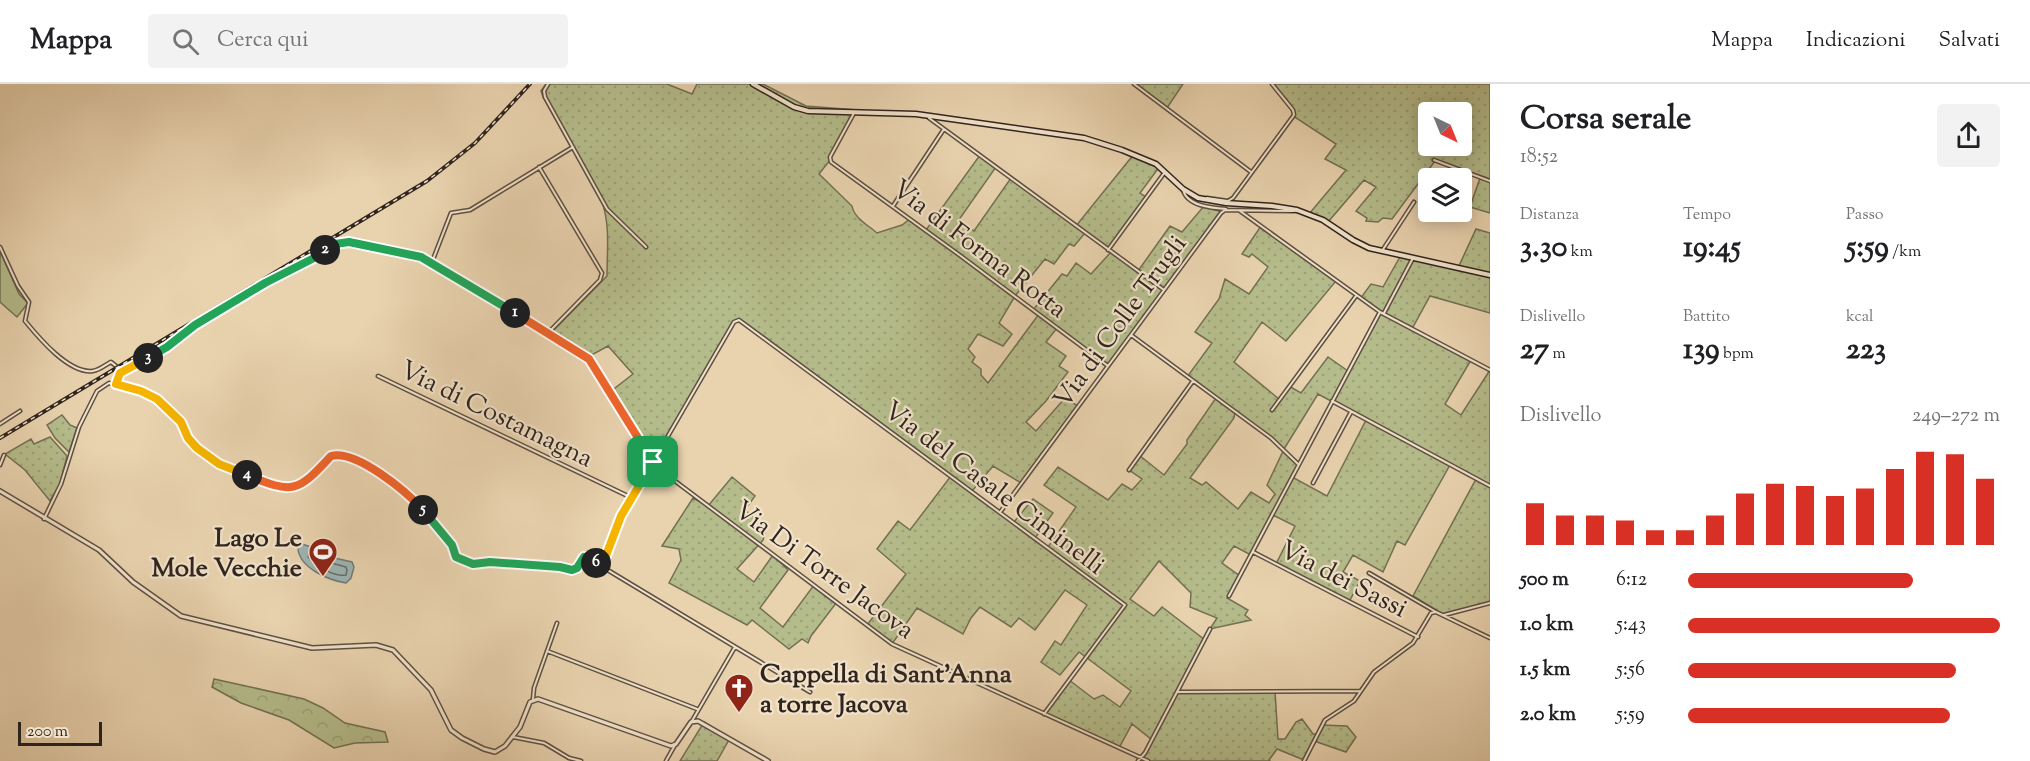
<!DOCTYPE html>
<html lang="it">
<head>
<meta charset="utf-8">
<style>
  body { margin:0; font-family:"Sorts Mill Goudy",serif; background:#f2f2f2; color:#202124; height:100vh; display:flex; flex-direction:column; font-size:22px; white-space:nowrap }
  * { box-sizing:border-box; margin:0 }
  p { font-size:20px; color:#757577 }
  .icon { flex:none; width:33px; height:33px; fill:none; stroke:currentColor; stroke-width:2; stroke-linecap:round; stroke-linejoin:round }
  .map { position:relative; flex:1; overflow:hidden }
  .drawer { display:flex; flex-direction:column; background:#fff; width:540px }
  .drawer>* { flex:none }
  .needle { width:39px; rotate:137deg }
  .fabs { position:absolute; left:1418px; top:18px; display:grid; gap:12px }
  .fabs a { display:grid; place-items:center; width:54px; height:54px; border-radius:6px; background:#fff; box-shadow:0 3px 15px #0003; font-size:30px }
  .scale { position:absolute; left:18px; bottom:15px; width:84px; box-sizing:border-box; padding-left:6px; border:3px solid #30251d; border-top:0; font-size:16px; line-height:21px; white-space:nowrap; color:#30251d; -webkit-text-stroke:4px #f1e2cb; paint-order:stroke }
  .pin { position:absolute; display:grid; place-items:center; width:51px; height:51px; color:#fff; margin:-26px; border-radius:12px; box-shadow:0 3px 9px #0006 }
  .km { position:absolute; width:30px; height:30px; margin:-15px; border-radius:50%; background:#222; color:#fff; font-size:16px; line-height:30px; text-align:center }
  .round { display:grid; place-items:center; flex:none; width:63px; height:63px; border-radius:6px; background:#f2f2f2 }
  .summary { display:flex; align-items:center; justify-content:space-between; height:102px; padding:0 30px }
  h1 { font-size:33px; font-weight:700; line-height:45px }
  .metrics { display:grid; grid-template-columns:repeat(3,1fr); gap:9px; height:102px; padding:6px 30px }
  .metrics div { display:grid; align-content:center }
  .metrics b { font-size:30px; font-weight:700 }
  .metrics small { font-size:16px; font-weight:400 }
  .metrics p { font-size:16px }
  .chart { height:168px; padding:12px 30px }
  .chart p { display:flex; justify-content:space-between }
  .chart svg { width:100%; height:108px; margin-top:6px; stroke:#d93025; stroke-width:6 }
  ul { padding:0 30px; list-style:none; font-size:20px }
  li { display:grid; grid-template-columns:96px 72px 1fr; align-items:center; height:45px }
  li i { height:15px; border-radius:8px; background:#d93025 }
  header { display:flex; align-items:center; gap:36px; box-sizing:border-box; height:84px; padding:0 30px; background:#fff; border-bottom:2px solid #e0e0e0 }
  header strong { font-size:28px }
  nav { display:flex; gap:33px; margin-inline-start:auto; font-size:21px }
  .search { width:420px; height:54px; background:#f2f2f2; display:flex; align-items:center; gap:15px; box-sizing:border-box; padding:0 21px; border-radius:6px; color:#757577; font-size:22px }
  main { display:flex; flex:1; min-height:0 }
  .map>svg:first-child { display:block }
  .grass { fill:url(#grass-dots); stroke:#727054; stroke-width:1.5; fill-rule:evenodd }
  .forest { fill:url(#forest-crowns); stroke:#727054; stroke-width:1.5 }
  .pitch { fill:#b5bc8b; stroke:#727054; stroke-width:1.5 }
  .water { fill:#9cb5b6; stroke:#717b79; stroke-width:1.5 }
  .lines { fill:none; stroke-linecap:round; stroke-linejoin:round }
  .shore { stroke:#666d6a; stroke-width:1.5 }
  .minor-casing { stroke:#5e5042; stroke-width:5 }
  .tertiary-casing { stroke:#5e5042; stroke-width:6 }
  .secondary-casing { stroke:#30251d; stroke-width:7 }
  .minor { stroke:#f1e2cb; stroke-width:2 }
  .tertiary { stroke:#f1e2cb; stroke-width:3 }
  .secondary { stroke:#f1e2cb; stroke-width:4 }
  .rail-casing { stroke:#30251d; stroke-width:4 }
  .rail { stroke:#f1e2cb; stroke-width:1.5; stroke-dasharray:4.5; stroke-linecap:butt }
  .split-1-casing { stroke:#fff; stroke-width:12 }
  .split-2-casing { stroke:#fff; stroke-width:12 }
  .split-3-casing { stroke:#fff; stroke-width:12 }
  .split-4-casing { stroke:#fff; stroke-width:12 }
  .split-5-casing { stroke:#fff; stroke-width:12 }
  .split-6-casing { stroke:#fff; stroke-width:12 }
  .split-7-casing { stroke:#fff; stroke-width:12 }
  .split-1 { stroke:#f0652b; stroke-width:8 }
  .split-2 { stroke:#22a559; stroke-width:8 }
  .split-3 { stroke:#22a559; stroke-width:8 }
  .split-4 { stroke:#f5b400; stroke-width:8 }
  .split-5 { stroke:#f0652b; stroke-width:8 }
  .split-6 { stroke:#22a559; stroke-width:8 }
  .split-7 { stroke:#f5b400; stroke-width:8 }
  .labels { text-anchor:middle; stroke-width:4.5; stroke-linejoin:round; paint-order:stroke }
  .street-label { font-size:26px; fill:#30251d; stroke:#f1e2cb }
  .poi-label { font-size:26px; font-weight:bold; fill:#30251d; stroke:#f1e2cb; text-anchor:end }
</style>
</head>
<body>
<header>
<strong>Mappa</strong>
<div class="search"><svg class="icon" aria-label="search" viewBox="0 0 24 24"><circle cx="10" cy="10" r="6"/><path d="M15 15l6 6"/></svg>Cerca qui</div>
<nav><a>Mappa</a><a>Indicazioni</a><a>Salvati</a></nav>
</header>
<main>
<div class="map">
<svg width="1490" height="677" viewBox="0 0 1490 677">
  <defs>
    <pattern id="grass-dots" width="8" height="8" patternUnits="userSpaceOnUse" patternTransform="scale(1.5)"><rect width="8" height="8" fill="#b5bc8b"/><path d="M2 2h.1M6 6h.1" fill="none" stroke="#9ca178" stroke-width="1.8" stroke-linecap="round"/></pattern>
    <pattern id="forest-crowns" width="20" height="18" patternUnits="userSpaceOnUse" patternTransform="scale(1.5)"><rect width="20" height="18" fill="#b5bc8b"/><path d="M2 6a3 3 0 1 1 6 0M12 15a3 3 0 1 1 6 0" fill="none" stroke="#9ca178"/></pattern>
  </defs>
  <rect width="100%" height="100%" fill="#e9d3af"/>
  <filter id="stains"><feTurbulence type="fractalNoise" baseFrequency=".00333" numOctaves="4"/><feColorMatrix values="0 0 0 0 .2 0 0 0 0 .09 0 0 0 0 .02 0 0 0 .5 -.17"/></filter>
  <radialGradient id="worn" r=".72"><stop offset=".6" stop-color="#630" stop-opacity="0"/><stop offset="1" stop-color="#630" stop-opacity=".3"/></radialGradient>
  <path class="grass" d="M546,0H667L692,10L697,0H763L806,22L856,26L830,76L819,90L852,122C854,134 868,141 877,149L902,141L910,135L926,146L980,71L996,83L958,137L974,147L1011,94L1076,142L1134,70L1160,82L1140,109L1146,113L1108,166L1085,149L1074,162L1069,160L1054,180L1045,175L1015,212L999,239L1012,250L1003,262L978,250L968,265L975,273L972,278L981,285V291L988,299L1039,230L1033,226L1062,190L1067,192L1076,179L1091,190L1111,168L1138,187L1170,142L1182,148L1204,122L1222,128L1108,282L1057,244L1046,258L1066,272L1059,282L1068,288L1046,317L1026,338L1036,347L1065,314L1078,322L1021,399L993,382L972,407L1014,438L1033,415L1053,429L1035,454L1048,463L1076,423L1044,401L1058,383L1108,416L1122,400L1132,406L1142,395L1129,386L1139,371L1164,391L1187,360V356L1216,314L1187,293L1212,259L1195,248L1219,215L1225,195L1249,210L1268,183L1252,170L1249,173L1242,170L1261,142L1336,197L1286,257L1262,238L1234,278L1279,315L1289,302L1301,309L1328,273L1348,287L1380,229L1360,215L1371,200L1383,203L1401,171L1458,184L1476,145L1490,149V229L1430,212L1413,243L1401,238L1471,276L1445,320L1461,331L1490,286V517L1489,519L1444,531L1413,512L1476,395L1450,381L1405,461L1397,457L1383,488L1353,471L1343,488L1360,497L1349,518L1276,480L1295,442L1273,431L1251,471L1234,462L1222,479L1240,492L1227,514L1248,526L1245,531L1251,536L1210,545L1217,534L1190,523L1191,509L1159,477L1130,515L1154,532L1162,523L1205,556L1178,608L1275,607L1278,655H1285L1296,638L1302,635L1313,650H1317L1321,641L1347,642L1356,653L1346,668L1314,657L1304,676L1277,665L1269,676L1270,677H1148L1140,674L1152,656L1132,640L1119,664L1044,630L1069,596L1094,615L1103,611L1120,623L1131,607L1079,568L1060,591L1041,578L1055,557L1061,561L1087,521L1065,506L1035,546L1019,534L1011,543L980,523L971,534L963,550L917,524L892,560L867,541L906,490L877,465L898,437L910,446L951,392L741,237L734,238L653,378L610,308L633,290L608,262L588,273L550,250L607,192C607,168 610,143 603,121L543,13L541,7ZM1318,310L1366,336L1327,412L1292,393L1298,380L1284,365ZM1235,328L1284,365L1267,401L1275,410L1269,419L1251,408L1238,425L1206,398L1202,401L1190,394L1234,334Z
    M1135,0H1183L1167,24Z
    M1272,0H1490V129L1470,123L1480,94L1435,77L1392,135L1383,134L1378,138L1366,137L1367,134L1356,127L1376,103L1364,96L1328,138L1309,130L1346,86L1325,75L1336,60L1293,32L1294,29ZM1428,28H1461V62H1428Z
    M62,331L70,341L77,344L69,368L55,354L47,341Z
    M50,353L67,372L60,400L50,417L25,386L5,370L31,355L34,360Z
    M732,393L755,412L745,426L767,444L763,456L737,485L754,498L773,471L788,486L760,524L783,543L814,501L837,518L811,552L808,559L802,555L789,565L752,536L747,541L669,499L681,476L679,465L662,462L693,414L708,422Z
    M704,638L730,654L717,677H680Z"/>
  <path class="forest" d="M214,595L304,615L323,624L345,639L385,648L388,658L355,659L334,664L289,636L241,619L212,603Z"/>
  <path class="pitch" d="M0,167L19,210L28,219L17,233L0,218Z"/>
  <path class="water" d="M302,460L320,466L330,473L352,478L354,483L351,494L346,499C328,496 300,484 298,465Z"/>
  <g class="lines">
    <path class="shore" d="M312,469L328,478L346,483L347,486L346,491C333,493 317,482 308,473L309,470Z"/>
    <g class="minor-casing">
      <path id="minor" d="M548,0L544,7L545,13L607,125L646,163
        M1134,0L1251,88
        M854,29L830,73L831,78L958,170L1108,282
        M929,34L1164,206
        M1434,76L1490,97
        M539,83L602,189L600,196L548,249
        M1183,105C1186,122 1212,124 1226,125
        M1207,114L1228,117L1233,114L1294,31L1293,26L1272,0
        M893,122L944,45
        M1240,127L1380,228L1490,286
        M0,163L18,202L29,218L25,237C39,254 69,290 93,287C100,286 105,281 111,278L116,282
        M1108,166L1165,88
        M1382,167L1414,118
        M432,178L451,129L470,126L573,63
        M1384,229L1413,174
        M1131,251L1271,354L1298,380
        M120,289L161,267L193,242L265,199L315,173L335,160L352,158L421,173L587,274L659,385L892,560L1148,677
        M378,292L632,414
        M116,300L120,291L118,286
        M1332,317L1490,402
        M1272,326L1356,212
        M0,340L20,327
        M0,381L4,371
        M1129,386L1193,297
        M1313,399L1351,328
        M1001,427L1221,129L1225,126L1294,127
        M44,435L61,400L79,343L97,307L109,299L140,307L156,314L182,339L189,355L211,374L223,382L275,402L290,404L305,399L334,371C376,377 408,408 433,439C443,450 452,460 457,473L473,480L491,478L574,486L578,484L582,474L586,473L810,608
        M1253,468L1418,553
        M602,482L624,428L734,238L739,236L1125,521L1044,630
        M1369,489L1436,528L1490,554
        M1229,512L1380,228
        M1444,531L1490,519
        M547,567L697,625
        M1178,608L1361,607
        M533,615L534,604L557,539
        M692,637L735,563
        M513,653L544,659L569,674L581,677
        M666,677L675,661
        M1138,677L1145,669L1210,545
        M1304,677L1325,636L1354,617L1374,588L1413,559L1431,529L1436,528"/>
    </g>
    <g class="tertiary-casing">
      <path id="tertiary" d="M0,407L99,466L133,498L181,532L312,564L376,561L393,566L431,606L451,646L462,654L484,665L495,668L505,662L520,643L530,618L538,615L671,662L676,660L691,638L698,637L768,677"/>
    </g>
    <g class="secondary-casing">
      <path id="secondary" d="M753,0L794,23L808,27L916,30L1084,54L1122,66L1156,80L1183,105L1198,114L1226,119L1272,122L1297,126L1323,136L1353,156L1369,164L1490,191"/>
    </g>
    <use href="#minor" class="minor"/>
    <use href="#tertiary" class="tertiary"/>
    <use href="#secondary" class="secondary"/>
    <g class="rail-casing">
      <path id="rail" d="M0,354L427,97L475,59L530,0"/>
    </g>
    <use href="#rail" class="rail"/>
  </g>
  <g class="lines">
    <g class="split-1-casing">
      <path id="split-1" d="M515,229L589,275L653,378"/>
    </g>
    <g class="split-2-casing">
      <path id="split-2" d="M325,166L335,160L349,158L421,173L515,229"/>
    </g>
    <g class="split-3-casing">
      <path id="split-3" d="M148,274L167,263L195,241L265,199L314,174L325,166"/>
    </g>
    <g class="split-4-casing">
      <path id="split-4" d="M148,274L120,289L116,300L141,307L157,315L181,338L188,354L197,364L219,380L247,391"/>
    </g>
    <g class="split-5-casing">
      <path id="split-5" d="M247,391C293,410 297,409 331,372C356,365 407,408 423,426"/>
    </g>
    <g class="split-6-casing">
      <path id="split-6" d="M423,426L452,461L456,473L473,480L490,478L560,483L572,486L577,484L584,473L596,479"/>
    </g>
    <g class="split-7-casing">
      <path id="split-7" d="M596,479L602,482L621,432L653,378"/>
    </g>
    <use href="#split-1" class="split-1"/>
    <use href="#split-2" class="split-2"/>
    <use href="#split-3" class="split-3"/>
    <use href="#split-4" class="split-4"/>
    <use href="#split-5" class="split-5"/>
    <use href="#split-6" class="split-6"/>
    <use href="#split-7" class="split-7"/>
  </g>
  <defs>
    <g id="stadium-pin" transform="scale(1.5)"><path d="M0 17L-7.5 6A9.5 9.5 0 1 1 7.5 6Z" fill="#8f2418" stroke="#f1e2cb"/><path d="M0-5a6.5 5 0 1 0 0 10a6.5 5 0 1 0 0-10ZM-3.5-1.8h7v3.6h-7Z" fill="#fff"/></g>
    <g id="church-pin" transform="scale(1.5)"><path d="M0 17L-7.5 6A9.5 9.5 0 1 1 7.5 6Z" fill="#8f2418" stroke="#f1e2cb"/><path d="M-1.2-6h2.4v3.5h3.3v2.4h-3.3V6h-2.4V-.1h-3.3v-2.4h3.3Z" fill="#fff"/></g>
  </defs>
  <g fill-rule="evenodd">
    <use href="#stadium-pin" x="323" y="468"/>
    <use href="#church-pin" x="739" y="604"/>
  </g>
  <g class="labels">
    <g class="street-label">
      <text transform="translate(980 164) rotate(37)" y="9">Via di Forma Rotta</text>
      <text transform="translate(1119 237) rotate(-54)" y="9">Via di Colle Trugli</text>
      <text transform="translate(497 329) rotate(26)" y="9">Via di Costamagna</text>
      <text transform="translate(995 403) rotate(37)" y="9">Via del Casale Ciminelli</text>
      <text transform="translate(825 485) rotate(36)" y="9">Via Di Torre Jacova</text>
      <text transform="translate(1344 494) rotate(27)" y="9">Via dei Sassi</text>
    </g>
    <g class="poi-label">
      <text x="302" y="462">Lago Le<tspan x="302" dy="30">Mole Vecchie</tspan></text>
      <text x="760" y="598" text-anchor="start">Cappella di Sant'Anna<tspan x="760" dy="30">a torre Jacova</tspan></text>
    </g>
  </g>
  <rect width="100%" height="100%" filter="url(#stains)"/>
  <rect width="100%" height="100%" fill="url(#worn)"/>
</svg>
<div class="fabs">
<a><svg class="needle" viewBox="-14 -14 28 28"><path d="M0-13l5 13h-10z" fill="#e53935"/><path d="M0 13l5-13h-10z" fill="#757577"/></svg></a>
<a><svg class="icon" aria-label="layers" viewBox="0 0 24 24"><path d="M12 4l9 5-9 5-9-5zM3 14l9 5 9-5"/></svg></a>
</div>
<div class="scale">200 m</div>
<div class="pin" style="left:653px;top:378px;background:#1e9e55"><svg class="icon" aria-label="arrive" viewBox="0 0 24 24"><path d="M6 21V4h12l-3 4 3 4H6"/></svg></div>
<b class="km" style="left:515px;top:229px">1</b>
<b class="km" style="left:325px;top:166px">2</b>
<b class="km" style="left:148px;top:274px">3</b>
<b class="km" style="left:247px;top:391px">4</b>
<b class="km" style="left:423px;top:426px">5</b>
<b class="km" style="left:596px;top:479px">6</b>
</div>
<section class="drawer">
<div class="summary"><div><h1>Corsa serale</h1><p>18:52</p></div><a class="round"><svg class="icon" aria-label="share" viewBox="0 0 24 24"><path d="M12 15V3M7 8l5-5 5 5M5 13v7h14v-7"/></svg></a></div>
<div class="metrics">
<div><p>Distanza</p><b>3.30<small> km</small></b></div>
<div><p>Tempo</p><b>19:45</b></div>
<div><p>Passo</p><b>5:59<small> /km</small></b></div>
</div>
<div class="metrics">
<div><p>Dislivello</p><b>27<small> m</small></b></div>
<div><p>Battito</p><b>139<small> bpm</small></b></div>
<div><p>kcal</p><b>223</b></div>
</div>
<div class="chart"><p><span>Dislivello</span>249–272 m</p>
<svg viewBox="0 0 160 44" preserveAspectRatio="none"><path d="M5 44V27M15 44V32M25 44V32M35 44V34M45 44V38M55 44V38M65 44V32M75 44V23M85 44V19M95 44V20M105 44V24M115 44V21M125 44V13M135 44V6M145 44V7M155 44V17"/></svg>
</div>
<ul>
<li><b>500 m</b>6:12<i style="width:72%"></i></li>
<li><b>1.0 km</b>5:43<i style="width:100%"></i></li>
<li><b>1.5 km</b>5:56<i style="width:86%"></i></li>
<li><b>2.0 km</b>5:59<i style="width:84%"></i></li>
</ul>
</section>
</main>
</body>
</html>
